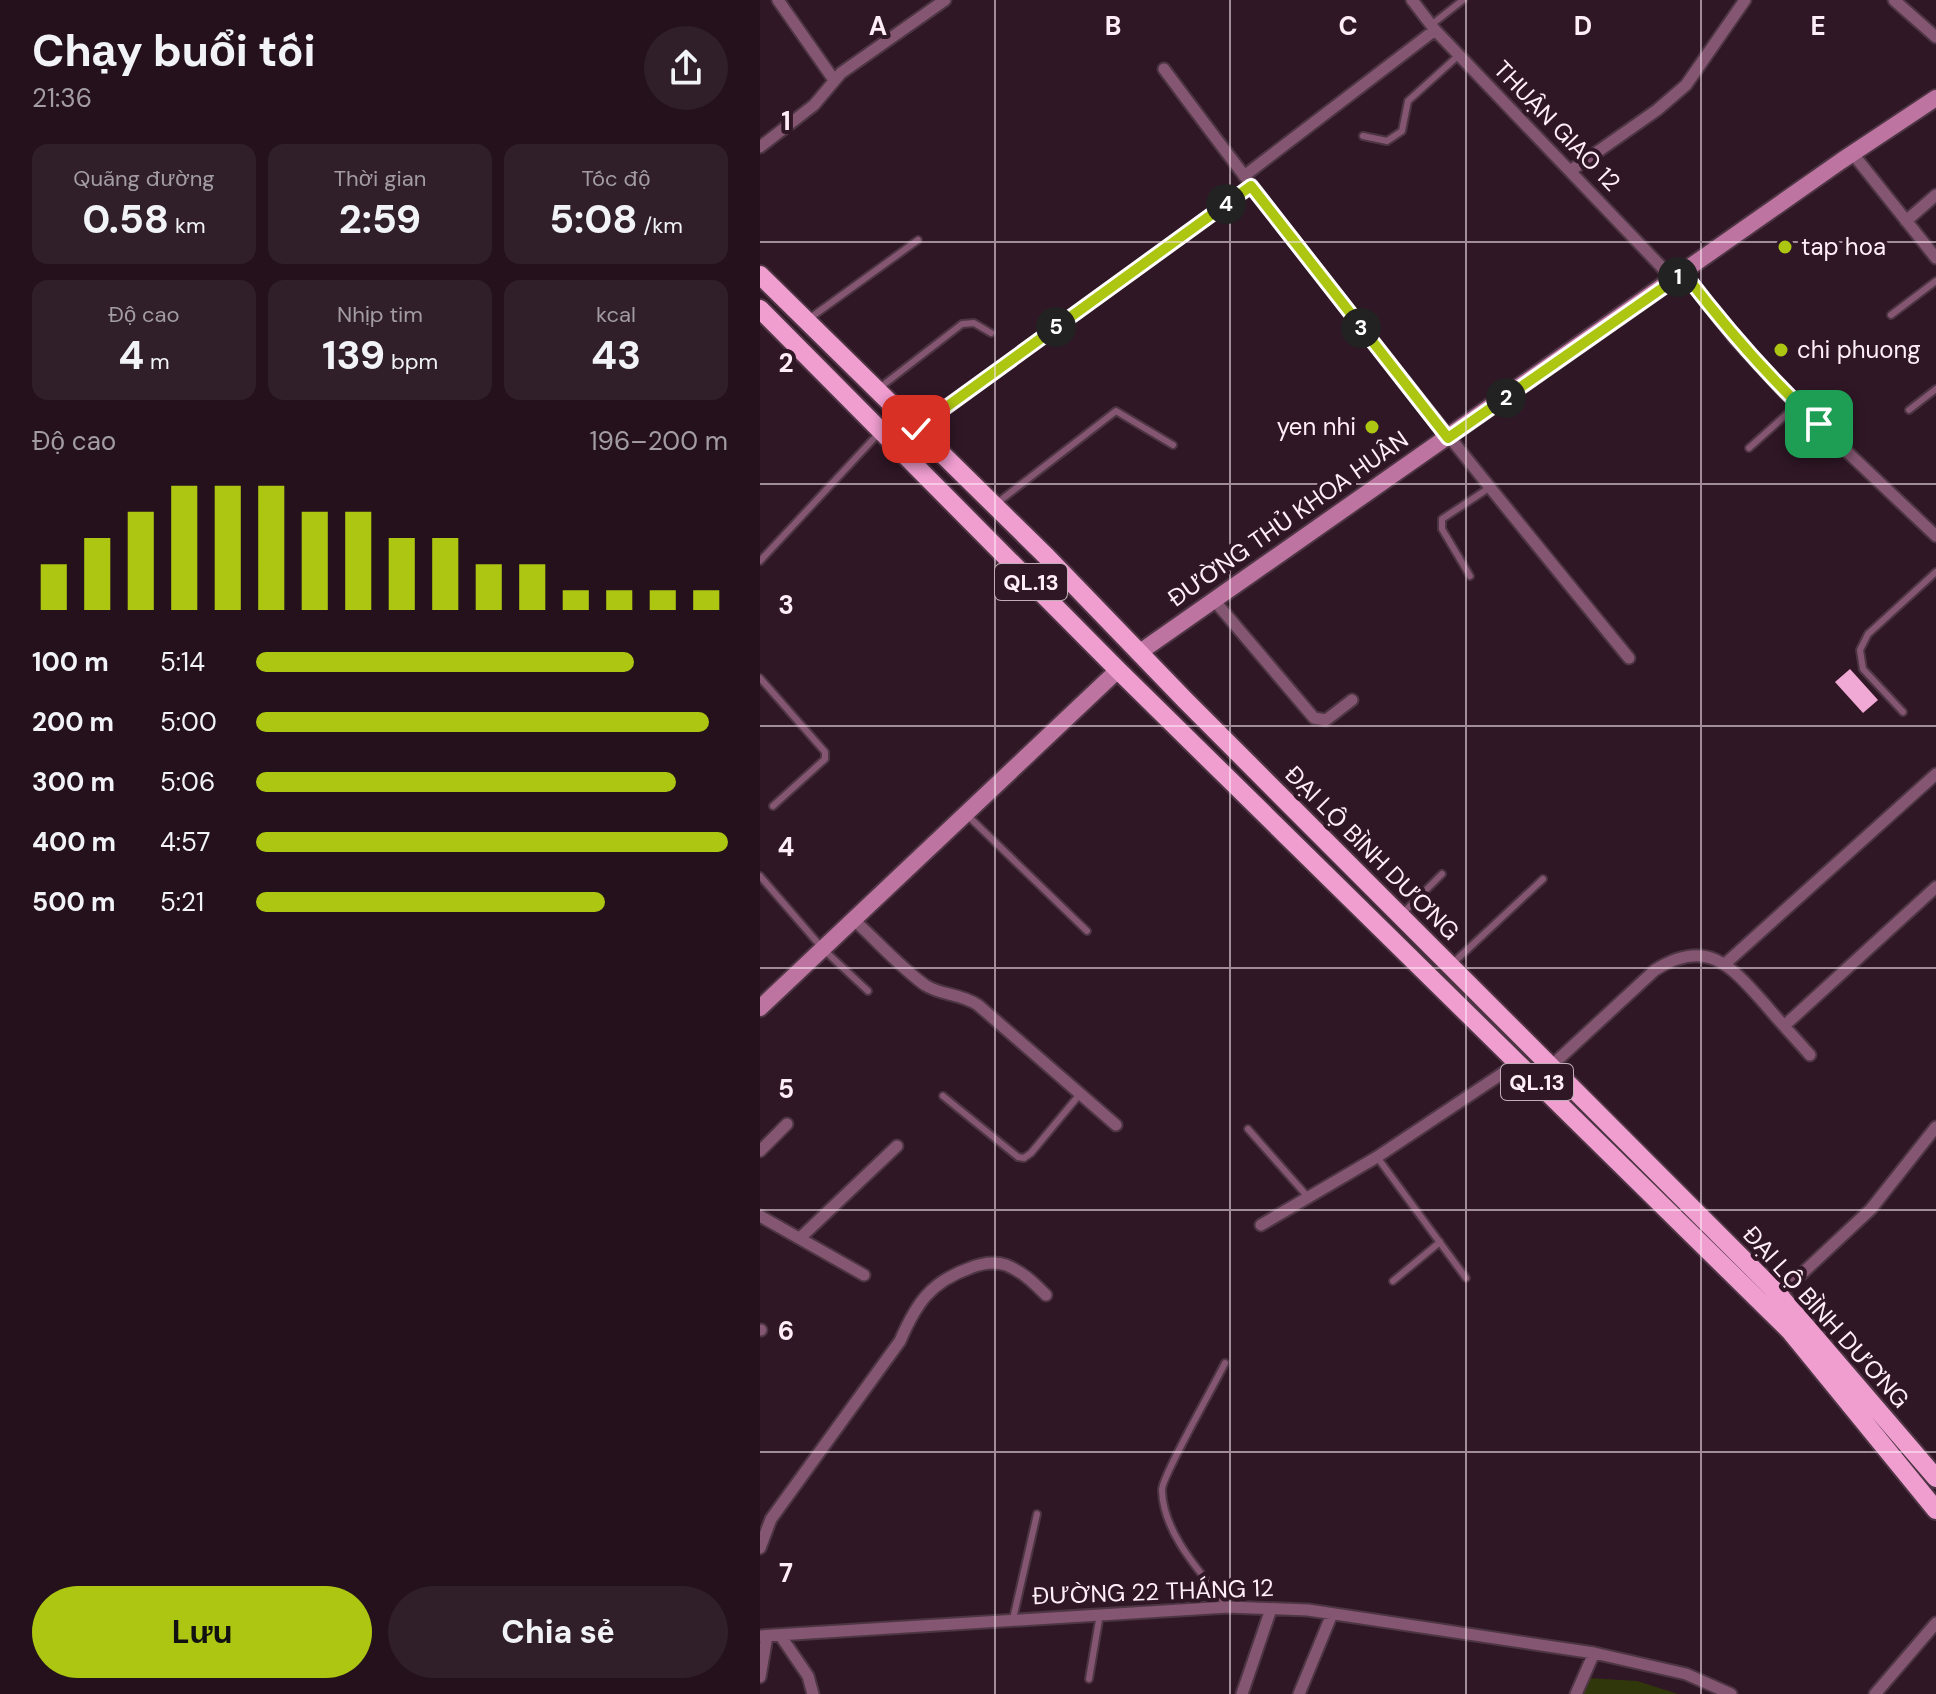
<!DOCTYPE html>
<html lang="vi">
<head>
<meta charset="utf-8">
<style>
  body { margin:0; font-family:"DM Sans",sans-serif; background:#301f29; color:#f1f3f6; height:100vh; display:flex; flex-direction:column; font-size:30px; white-space:nowrap }
  * { box-sizing:border-box; margin:0 }
  p { font-size:26px; color:#a39da3 }
  .icon { flex:none; width:44px; height:44px; fill:none; stroke:currentColor; stroke-width:2; stroke-linecap:round; stroke-linejoin:round }
  .map { position:relative; flex:1; overflow:hidden }
  .panel { display:flex; flex-direction:column; background:#24111c; width:760px }
  .panel>* { flex:none }
  .pin { position:absolute; display:grid; place-items:center; width:68px; height:68px; color:#fff; margin:-34px; border-radius:16px; box-shadow:0 4px 12px #0006 }
  .km { position:absolute; width:40px; height:40px; margin:-20px; border-radius:50%; background:#222; color:#fff; font-size:22px; line-height:40px; text-align:center }
  .round { display:grid; place-items:center; flex:none; width:84px; height:84px; border-radius:42px; background:#301f29 }
  .summary { display:flex; align-items:center; justify-content:space-between; height:136px; padding:0 32px }
  h1 { font-size:44px; font-weight:700; line-height:60px }
  .metrics { display:grid; grid-template-columns:repeat(3,1fr); gap:12px; height:136px; padding:8px 32px }
  .metrics div { display:grid; align-content:center; border-radius:16px; background:#301f29; text-align:center }
  .metrics b { font-size:40px; font-weight:700 }
  .metrics small { font-size:22px; font-weight:400 }
  .metrics p { font-size:22px }
  .chart { height:224px; padding:16px 32px }
  .chart p { display:flex; justify-content:space-between }
  .chart svg { width:100%; height:144px; margin-top:8px; stroke:#acc612; stroke-width:6 }
  .primary-button { display:flex; gap:16px; margin-top:auto; padding:16px 32px }
  .primary-button a { flex:1; height:92px; border-radius:48px; background:#acc612; color:#111; font-size:32px; font-weight:700; line-height:92px; text-align:center }
  .primary-button a+a { background:#301f29; color:#f1f3f6 }
  ul { padding:0 32px; list-style:none; font-size:26px }
  li { display:grid; grid-template-columns:128px 96px 1fr; align-items:center; height:60px }
  li i { height:20px; border-radius:10px; background:#acc612 }
  main { display:flex; flex:1; min-height:0 }
  .map>svg:first-child { display:block }
  .green { fill:#30380b }
  .building { fill:#f0a9d4 }
  .lines { fill:none; stroke-linecap:round; stroke-linejoin:round }
  .service-casing { stroke:#4d3543; stroke-width:10 }
  .minor-casing { stroke:#4d3543; stroke-width:15 }
  .secondary-casing { stroke:#4d3543; stroke-width:20 }
  .trunk-casing { stroke:#4d3543; stroke-width:22 }
  .service { stroke:#845672; stroke-width:6 }
  .minor { stroke:#845672; stroke-width:11 }
  .secondary { stroke:#bd74a1; stroke-width:16 }
  .trunk { stroke:#f09ed0; stroke-width:18 }
  .route-casing { stroke:#fff; stroke-width:16 }
  .route { stroke:#acc612; stroke-width:10 }
  .grid { fill:none; stroke:#ffedf7; stroke-width:2; stroke-opacity:0.55 }
  .poi-dot { fill:#acc612; stroke:#301726; stroke-width:3 }
  .labels { text-anchor:middle; stroke-width:8; stroke-linejoin:round; paint-order:stroke }
  .shield { fill:#301726; stroke:#c1adb8; stroke-width:2 }
  .shield-label { font-size:22px; font-weight:bold; fill:#ffedf7 }
  .street-label { font-size:24px; fill:#ffedf7; stroke:#301726 }
  .poi-label { font-size:24px; fill:#ffedf7; stroke:#301726; text-anchor:start }
  .grid-label { font-size:26px; text-anchor:middle; font-weight:bold; fill:#ffedf7; stroke:#301726; stroke-width:8; stroke-linejoin:round; paint-order:stroke }
</style>
</head>
<body>
<main>
<section class="panel">
<div class="summary"><div><h1>Chạy buổi tối</h1><p>21:36</p></div><a class="round"><svg class="icon" aria-label="share" viewBox="0 0 24 24"><path d="M12 15V3M7 8l5-5 5 5M5 13v7h14v-7"/></svg></a></div>
<div class="metrics">
<div><p>Quãng đường</p><b>0.58<small> km</small></b></div>
<div><p>Thời gian</p><b>2:59</b></div>
<div><p>Tốc độ</p><b>5:08<small> /km</small></b></div>
</div>
<div class="metrics">
<div><p>Độ cao</p><b>4<small> m</small></b></div>
<div><p>Nhịp tim</p><b>139<small> bpm</small></b></div>
<div><p>kcal</p><b>43</b></div>
</div>
<div class="chart"><p><span>Độ cao</span>196–200 m</p>
<svg viewBox="0 0 160 44" preserveAspectRatio="none"><path d="M5 44V30M15 44V22M25 44V14M35 44V6M45 44V6M55 44V6M65 44V14M75 44V14M85 44V22M95 44V22M105 44V30M115 44V30M125 44V38M135 44V38M145 44V38M155 44V38"/></svg>
</div>
<ul>
<li><b>100 m</b>5:14<i style="width:80%"></i></li>
<li><b>200 m</b>5:00<i style="width:96%"></i></li>
<li><b>300 m</b>5:06<i style="width:89%"></i></li>
<li><b>400 m</b>4:57<i style="width:100%"></i></li>
<li><b>500 m</b>5:21<i style="width:74%"></i></li>
</ul>
<div class="primary-button"><a>Lưu</a><a>Chia sẻ</a></div>
</section>
<div class="map">
<svg width="1176" height="1694" viewBox="0 0 1176 1694">
  <rect width="100%" height="100%" fill="#301726"/>
  <path class="green" d="M827,1678L877,1681L918,1694H819Z"/>
  <path class="building" d="M1090,669L1118,700L1103,713L1075,682Z"/>
  <g class="lines">
    <g class="service-casing">
      <path id="service" d="M671,25L703,0
        M603,136L627,141L642,131L648,101L699,55
        M1131,315L1176,281
        M50,318L158,240
        M118,389L202,324L214,323L231,333
        M1149,410L1176,389
        M989,448L1038,404
        M237,503L356,411L413,445
        M0,561L119,433
        M710,576L682,529V519L729,488
        M0,678L65,752V759L13,806
        M1143,712L1103,669L1100,650L1108,634L1176,572
        M206,814L327,931
        M0,876L64,950L108,991
        M643,913L682,874
        M693,963L783,879
        M183,1096L258,1157L264,1158L271,1153L320,1094
        M488,1129L548,1197
        M617,1157L706,1278
        M633,1281L680,1242
        M465,1363C456,1382 401,1478 402,1490C403,1534 442,1574 468,1607
        M253,1619L277,1514
        M329,1679L340,1614"/>
    </g>
    <g class="minor-casing">
      <path id="minor" d="M18,0L74,80
        M652,0L675,30L914,280
        M1134,0L1176,37
        M404,69C553,270 710,464 869,658
        M0,147L54,105L81,73L185,0
        M1093,154L1176,258
        M810,171L897,110L926,85L985,0
        M484,176L675,30
        M1146,221L1176,195
        M924,273L974,338L1024,392L1176,536
        M156,429L491,186
        M453,599L554,718L566,720L592,700
        M94,920C117,941 140,967 165,985C182,996 200,993 218,1005L356,1125
        M966,963L1176,774
        M1024,1026L1176,887
        M790,1067L895,970C947,937 971,966 1004,1003C1019,1021 1035,1038 1050,1055
        M0,1151L27,1124
        M0,1216L104,1275
        M501,1225L617,1157L758,1063
        M40,1238L137,1146
        M1019,1295L1111,1209L1176,1127
        M0,1330H1
        M0,1548L11,1519L140,1341C156,1304 170,1282 210,1268C222,1263 234,1261 246,1265C263,1272 274,1283 286,1295
        M20,1635L48,1676L53,1694
        M0,1636L468,1607L548,1610L834,1653L926,1674L971,1694
        M0,1677L7,1636
        M482,1694L511,1609
        M539,1694L572,1614
        M816,1694L834,1653
        M1115,1694L1176,1623"/>
    </g>
    <g class="secondary-casing">
      <path id="secondary" d="M380,652L1081,161L1176,98
        M0,1008L358,670"/>
    </g>
    <g class="trunk-casing">
      <path id="trunk" d="M0,275L287,557L425,700L1019,1295L1176,1478
        M0,309L358,670L1030,1331L1176,1510"/>
    </g>
    <use href="#service" class="service"/>
    <use href="#minor" class="minor"/>
    <use href="#secondary" class="secondary"/>
    <use href="#trunk" class="trunk"/>
  </g>
  <g class="lines">
    <g class="route-casing">
      <path id="route" d="M156,429L491,186L688,438L924,273C966,328 1009,378 1059,424"/>
    </g>
    <use href="#route" class="route"/>
  </g>
  <path class="grid" d="M235,0V1694M470,0V1694M706,0V1694M941,0V1694M0,242H1176M0,484H1176M0,726H1176M0,968H1176M0,1210H1176M0,1452H1176"/>
  <g class="poi-dot">
    <circle cx="1025" cy="247" r="8"/>
    <circle cx="1021" cy="350" r="8"/>
    <circle cx="612" cy="427" r="8"/>
  </g>
  <g class="labels">
    <g class="shield">
      <rect x="235" y="564" width="72" height="36" rx="6"/>
      <rect x="741" y="1064" width="72" height="36" rx="6"/>
    </g>
    <g class="shield-label">
      <text x="271" y="590">QL.13</text>
      <text x="777" y="1090">QL.13</text>
    </g>
    <g class="street-label">
      <text transform="translate(797 126) rotate(46)" y="8">THUẬN GIAO 12</text>
      <text transform="translate(528 519) rotate(-35)" y="8">ĐƯỜNG THỦ KHOA HUÂN</text>
      <text transform="translate(612 853) rotate(45)" y="8">ĐẠI LỘ BÌNH DƯƠNG</text>
      <text transform="translate(1066 1317) rotate(48)" y="8">ĐẠI LỘ BÌNH DƯƠNG</text>
      <text transform="translate(393 1592) rotate(-2)" y="8">ĐƯỜNG 22 THÁNG 12</text>
    </g>
    <g class="poi-label">
      <text x="1041" y="255">tap hoa</text>
      <text x="1037" y="358">chi phuong</text>
      <text x="596" y="435" text-anchor="end">yen nhi</text>
    </g>
  </g>
  <g class="grid-label">
    <text x="118" y="35">A</text>
    <text x="353" y="35">B</text>
    <text x="588" y="35">C</text>
    <text x="823" y="35">D</text>
    <text x="1058" y="35">E</text>
    <text x="26" y="130">1</text>
    <text x="26" y="372">2</text>
    <text x="26" y="614">3</text>
    <text x="26" y="856">4</text>
    <text x="26" y="1098">5</text>
    <text x="26" y="1340">6</text>
    <text x="26" y="1582">7</text>
  </g>
</svg>
<div class="pin" style="left:1059px;top:424px;background:#1e9e55"><svg class="icon" aria-label="arrive" viewBox="0 0 24 24"><path d="M6 21V4h12l-3 4 3 4H6"/></svg></div>
<div class="pin" style="left:156px;top:429px;background:#d93025"><svg class="icon" aria-label="check" viewBox="0 0 24 24"><path d="M5 12l5 5 9-10"/></svg></div>
<b class="km" style="left:918px;top:277px">1</b>
<b class="km" style="left:746px;top:398px">2</b>
<b class="km" style="left:601px;top:328px">3</b>
<b class="km" style="left:466px;top:204px">4</b>
<b class="km" style="left:296px;top:327px">5</b>
</div>
</main>
</body>
</html>
